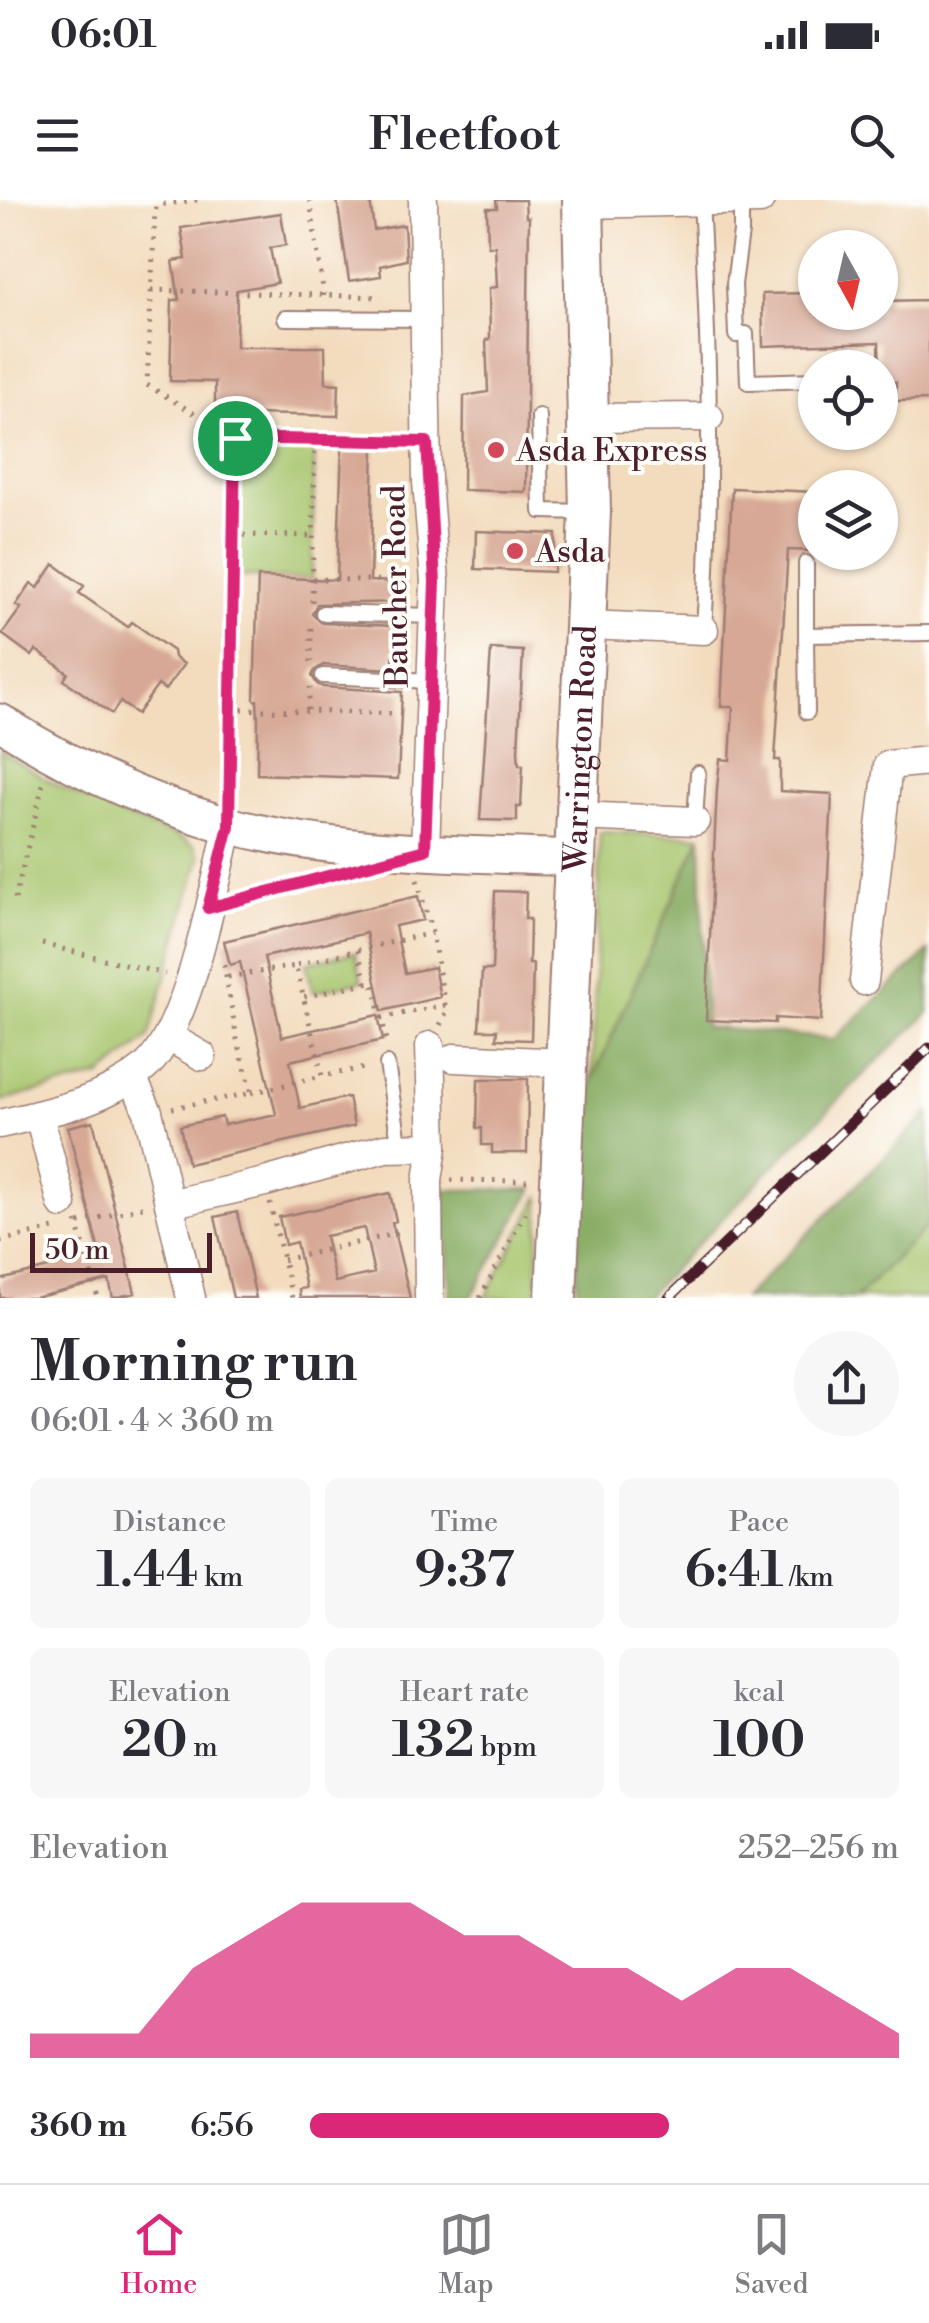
<!DOCTYPE html>
<html lang="en">
<head>
<meta charset="utf-8">
<style>
  body { margin:0; font-family:"Libre Bodoni",serif; background:#f7f7f7; color:#2b2b33; height:100vh; display:flex; flex-direction:column; font-size:38px; white-space:nowrap }
  * { box-sizing:border-box; margin:0 }
  p { font-size:32px; color:#7c7c81 }
  .icon { flex:none; width:55px; height:55px; fill:none; stroke:currentColor; stroke-width:2; stroke-linecap:round; stroke-linejoin:round }
  .map { position:relative; height:1098px; overflow:hidden }
  .sheet { display:flex; flex-direction:column; background:#fff; flex:1 }
  .sheet>* { flex:none }
  .needle { width:65px; rotate:172deg }
  .buttons { position:absolute; left:798px; top:30px; display:grid; gap:20px }
  .buttons a { display:grid; place-items:center; width:100px; height:100px; border-radius:50%; background:#fff; box-shadow:0 2px 8px #0004; font-size:50px }
  .scale { position:absolute; left:30px; bottom:25px; width:182px; box-sizing:border-box; padding-left:10px; border:5px solid #4a1f2b; border-top:0; font-size:28px; line-height:35px; white-space:nowrap; color:#4a1f2b; -webkit-text-stroke:8px #fdfcf7; paint-order:stroke }
  .pin { position:absolute; display:grid; place-items:center; width:85px; height:85px; color:#fff; margin:-42px; border:5px solid #fff; border-radius:50%; box-shadow:0 2px 10px #0007 }
  .round { display:grid; place-items:center; flex:none; width:105px; height:105px; border-radius:52px; background:#f7f7f7 }
  .summary { display:flex; align-items:center; justify-content:space-between; height:170px; padding:0 30px }
  h1 { font-size:55px; font-weight:600; line-height:75px }
  .metrics { display:grid; grid-template-columns:repeat(3,1fr); gap:15px; height:170px; padding:10px 30px }
  .metrics div { display:grid; align-content:center; border-radius:15px; background:#f7f7f7; text-align:center }
  .metrics b { font-size:50px; font-weight:600 }
  .metrics small { font-size:28px; font-weight:400 }
  .metrics p { font-size:28px }
  .chart { height:280px; padding:20px 30px }
  .chart p { display:flex; justify-content:space-between }
  .chart svg { width:100%; height:180px; margin-top:10px; fill:#db2777; opacity:.7 }
  ul { padding:0 30px; list-style:none; font-size:32px }
  li { display:grid; grid-template-columns:160px 120px 1fr; align-items:center; height:75px }
  li i { height:25px; border-radius:12px; background:#db2777 }
  .status { display:flex; justify-content:space-between; align-items:center; height:70px; padding:0 50px; background:#fff; direction:ltr }
  .status svg { height:28px; fill:currentColor }
  header { display:flex; justify-content:space-between; align-items:center; height:130px; padding:0 30px; background:#fff; font-size:45px; font-weight:600 }
  .dock { display:flex; justify-content:space-around; align-items:center; height:140px; border-top:2px solid #e1e1e2; background:#fff; font-size:28px; color:#7c7c81 }
  .dock a { display:grid; justify-items:center; gap:5px }
  .dock .current { color:#db2777 }
  .map>svg:first-child { display:block }
  .green { fill:#a7c56d; stroke:#78724c; stroke-width:2.5 }
  .forest { fill:#85aa60; stroke:#686446; stroke-width:2.5 }
  .building { fill:#d7a895; fill-rule:evenodd }
  .lines { fill:none; stroke-linecap:round; stroke-linejoin:round }
  .service-casing { stroke:#9e7e74; stroke-width:18 }
  .minor-casing { stroke:#9e7e74; stroke-width:31 }
  .tertiary-casing { stroke:#9e7e74; stroke-width:39 }
  .secondary-casing { stroke:#9e7e74; stroke-width:44 }
  .path { stroke:#9e7e74; stroke-width:5; stroke-dasharray:2.5 8; stroke-linecap:butt }
  .service { stroke:#fff; stroke-width:14 }
  .minor { stroke:#fff; stroke-width:28 }
  .tertiary { stroke:#fff; stroke-width:35 }
  .secondary { stroke:#fff; stroke-width:40 }
  .rail-casing { stroke:#4a1f2b; stroke-width:11 }
  .rail { stroke:#fdfcf7; stroke-width:8; stroke-dasharray:22; stroke-linecap:butt }
  .route-casing { stroke:#fff; stroke-width:20 }
  .route { stroke:#db2777; stroke-width:12 }
  .poi-dot { fill:#d1495b; stroke:#fdfcf7; stroke-width:4 }
  .labels { text-anchor:middle; stroke-width:8; stroke-linejoin:round; paint-order:stroke }
  .poi-label { font-size:32px; fill:#4a1f2b; stroke:#fdfcf7; text-anchor:start }
  .street-label { font-size:32px; fill:#4a1f2b; stroke:#fdfcf7 }
</style>
</head>
<body>
<div class="status"><b>06:01</b><svg viewBox="0 0 49 12"><path d="M0 12V9h3v3zM5 12V6h3v6zM10 12V3h3v9zM15 12V0h3v12zM26 1h20v11H26zM47 4h2v5h-2z"/></svg></div>
<header><svg class="icon" aria-label="menu" viewBox="0 0 24 24"><path d="M4 6h16M4 12h16M4 18h16"/></svg>Fleetfoot<svg class="icon" aria-label="search" viewBox="0 0 24 24"><circle cx="10" cy="10" r="6"/><path d="M15 15l6 6"/></svg></header>
<div class="map">
<svg width="929" height="1098" viewBox="0 0 929 1098">
  <rect width="100%" height="100%" fill="#fdfcf7"/>
  <filter id="ink" filterUnits="userSpaceOnUse"><feTurbulence type="fractalNoise" baseFrequency=".01" numOctaves="2"/><feDisplacementMap in="SourceGraphic" scale="20" xChannelSelector="R" yChannelSelector="G"/><feConvolveMatrix kernelMatrix="1 2 1 2 8 2 1 2 1" color-interpolation-filters="sRGB"/></filter>
  <filter id="wash" filterUnits="userSpaceOnUse"><feTurbulence type="fractalNoise" baseFrequency=".0048" numOctaves="4" result="noise"/><feDisplacementMap in="SourceGraphic" scale="40" xChannelSelector="R" yChannelSelector="G"/><feGaussianBlur stdDeviation="2.25" result="paint"/><feColorMatrix in="noise" values="0 0 0 0 0 0 0 0 0 0 0 0 0 0 0 0 0 1.4 0 .05"/><feComposite in="paint" operator="in"/></filter>
  <g filter="url(#wash)">
    <rect width="100%" height="100%" fill="#f3dcbe"/>
    <path class="green" d="M235,238L315,239L312,379L233,376Z
      M0,551L51,582L122,616L177,636L194,646L200,657L149,837L101,876L0,901Z
      M600,632L701,636L592,881Z
      M355,752L362,781L313,792L306,763Z
      M929,913V1098H744Z
      M540,995L537,1098H485Z"/>
    <path class="forest" d="M701,636L705,827L834,839L929,751V813L865,873L645,1098H577V1044L592,881Z
      M929,913V1024L856,1098H744Z
      M533,989L471,1098H450L443,990Z"/>
    <g id="blocks">
      <path class="building" d="M337,0H370L374,30L404,25L406,60L380,66L381,76L349,81Z
        M496,0H525L526,17H529L526,292L463,290L464,196L488,192L486,140L490,139L489,88L497,87L495,46H488L487,8H497Z
        M281,13L286,45L270,48L277,83L237,90L236,147H325L326,183L339,184L338,216L215,213V182L170,181L172,100H179L173,61L186,59L181,28Z
        M815,93V112H880V101L929,100V200L896,201V182H880L879,142L763,146L762,94Z
        M342,246L374,248L370,381L406,382L405,402L317,404L312,414L322,423L394,426L393,469L323,465L315,470L312,476L317,484L323,487L402,492L398,579L257,574L258,520L257,500L254,499L258,377L337,380Z
        M732,288L815,292V351L788,350L775,560H780V591L832,594L821,821L775,818V823L706,820L717,588L720,559L730,560L733,507H721Z
        M476,331L556,334L554,372L475,369Z
        M54,364L84,386L79,393L128,427L132,422L173,451L174,457L184,464L165,490L158,485L137,514L120,502L112,514L64,480L68,473L36,450L32,456L2,434L21,408L16,405L31,383L38,388Z
        M491,449L523,451L518,551L519,565H523L521,607H517V621L480,620Z
        M495,691L526,692L525,719H530L529,764H533L531,840L496,839L497,830H479L482,770H492Z
        M418,696L423,720L395,726L405,773L434,767L440,797L382,811L366,733L264,757L282,837L378,815L383,840L290,861L300,908L348,897L354,926L188,964L180,926L222,917L224,925L276,914L240,762L230,765L224,741Z
        M478,879H528L527,953H492V945H482V928H477Z
        M93,921L135,1093L113,1098L109,1080L34,1098H0V1080L100,1055L68,927Z
        M390,993L396,1021L392,1022L410,1098H300L299,1089L306,1088L296,1042L285,1045L279,1017ZM364,1028L374,1073L335,1082L325,1036Z
        M237,1012L256,1098H233L215,1017Z"/>
    </g>
  </g>
  <g filter="url(#ink)">
    <use href="#blocks" fill-opacity="0" stroke="#9e7e74" stroke-width="2.5"/>
    <g class="lines">
      <g class="service-casing">
        <path id="service" d="M741,0V32L734,84L736,135L746,134L748,182L815,180
          M701,1C709,144 713,286 704,430
          M285,118L425,119
          M539,216L541,311L589,312
          M323,413L435,416
          M806,435V363
          M323,476L433,481
          M807,512L806,435L929,433
          M695,621L698,573
          M387,864L400,949"/>
      </g>
      <g class="minor-casing">
        <path id="minor" d="M423,0L427,282L435,382L425,650
          M583,4L760,0
          M588,218L709,217
          M587,425L704,430
          M576,616L695,621
          M864,781L888,565L929,561
          M169,837L202,856
          M430,846L433,947
          M454,858L567,863
          M132,877L148,912L191,1098
          M39,915L62,1004
          M0,924C49,912 103,902 143,869C189,832 214,686 229,625
          M169,1004L265,982L385,948L433,947L428,980L429,1098"/>
      </g>
      <g class="tertiary-casing">
        <path id="tertiary" d="M0,522C70,567 147,603 228,625C339,655 461,653 575,658"/>
      </g>
      <g class="secondary-casing">
        <g id="secondary">
          <path id="s1" d="M556,1098L590,312L583,0"/>
        </g>
      </g>
      <path class="path" d="M197,0L158,5L155,10L147,185L235,238L404,241
        M310,0L324,96
        M151,90L382,97
        M233,335L313,336
        M313,379L412,381
        M312,402L315,239
        M311,462V428
        M231,509L408,514
        M308,510L310,488
        M230,597L235,239
        M417,680L432,733L445,805L446,813L440,825
        M15,699L44,580
        M234,701L335,674
        M42,744L165,774
        M358,750L432,733
        M297,765L358,750L366,783L304,797
        M228,777L296,766L322,876L370,867
        M366,783L373,782L388,845
        M381,818L445,805
        M252,893L322,876
        M172,908L252,893L237,839L223,760
        M451,980L530,981
        M270,1003L292,1098
        M77,1022L98,1098
        M79,1023L146,1006
        M0,1041L54,1029
        M283,1060L403,1032
        M480,1098L527,1010"/>
      <use href="#service" class="service"/>
      <use href="#minor" class="minor"/>
      <use href="#tertiary" class="tertiary"/>
      <use href="#secondary" class="secondary"/>
      <g class="rail-casing">
        <path id="rail" d="M669,1098L929,848"/>
      </g>
      <use href="#rail" class="rail"/>
    </g>
  </g>
  <g class="lines" filter="url(#ink)">
    <g class="route-casing">
      <path id="route" d="M235,238L427,242L435,382L425,650L208,708L229,626Z"/>
    </g>
    <use href="#route" class="route"/>
  </g>
  <g class="poi-dot">
    <circle cx="496" cy="250" r="10"/>
    <circle cx="515" cy="351" r="10"/>
  </g>
  <g class="labels">
    <g class="poi-label">
      <text x="516" y="261">Asda Express</text>
      <text x="535" y="362">Asda</text>
    </g>
    <g class="street-label">
      <text transform="translate(395 386) rotate(-91)" y="11">Baucher Road</text>
      <text dy="11" stroke="none"><textPath href="#s1" startOffset="550">Warrington Road</textPath></text>
    </g>
  </g>
</svg>
<div class="buttons">
<a><svg class="needle" viewBox="-14 -14 28 28"><path d="M0-13l5 13h-10z" fill="#e53935"/><path d="M0 13l5-13h-10z" fill="#7c7c81"/></svg></a>
<a><svg class="icon" aria-label="locate" viewBox="0 0 24 24"><circle cx="12" cy="12" r="6"/><path d="M12 2v4M12 18v4M2 12h4M18 12h4"/></svg></a>
<a><svg class="icon" aria-label="layers" viewBox="0 0 24 24"><path d="M12 4l9 5-9 5-9-5zM3 14l9 5 9-5"/></svg></a>
</div>
<div class="scale">50 m</div>
<div class="pin" style="left:235px;top:238px;background:#1e9e55"><svg class="icon" aria-label="arrive" viewBox="0 0 24 24"><path d="M6 21V4h12l-3 4 3 4H6"/></svg></div>
</div>
<section class="sheet">
<div class="summary"><div><h1>Morning run</h1><p>06:01 · 4 × 360 m</p></div><a class="round"><svg class="icon" aria-label="share" viewBox="0 0 24 24"><path d="M12 15V3M7 8l5-5 5 5M5 13v7h14v-7"/></svg></a></div>
<div class="metrics">
<div><p>Distance</p><b>1.44<small> km</small></b></div>
<div><p>Time</p><b>9:37</b></div>
<div><p>Pace</p><b>6:41<small> /km</small></b></div>
</div>
<div class="metrics">
<div><p>Elevation</p><b>20<small> m</small></b></div>
<div><p>Heart rate</p><b>132<small> bpm</small></b></div>
<div><p>kcal</p><b>100</b></div>
</div>
<div class="chart"><p><span>Elevation</span>252–256 m</p>
<svg viewBox="0 0 160 44" preserveAspectRatio="none"><path d="M0 44V38L10 38L20 38L30 22L40 14L50 6L60 6L70 6L80 14L90 14L100 22L110 22L120 30L130 22L140 22L150 30L160 38V44z"/></svg>
</div>
<ul>
<li><b>360 m</b>6:56<i style="width:61%"></i></li>
</ul>
</section>
<nav class="dock">
<a class="current"><svg class="icon" aria-label="home" viewBox="0 0 24 24"><path d="M3 11l9-7 9 7M6 9v11h12V9"/></svg>Home</a>
<a><svg class="icon" aria-label="map" viewBox="0 0 24 24"><path d="M3 6l6-2 6 2 6-2v14l-6 2-6-2-6 2zM9 4v14M15 6v14"/></svg>Map</a>
<a><svg class="icon" aria-label="saved" viewBox="0 0 24 24"><path d="M7 4h10v16l-5-4-5 4z"/></svg>Saved</a>
</nav>
</body>
</html>
